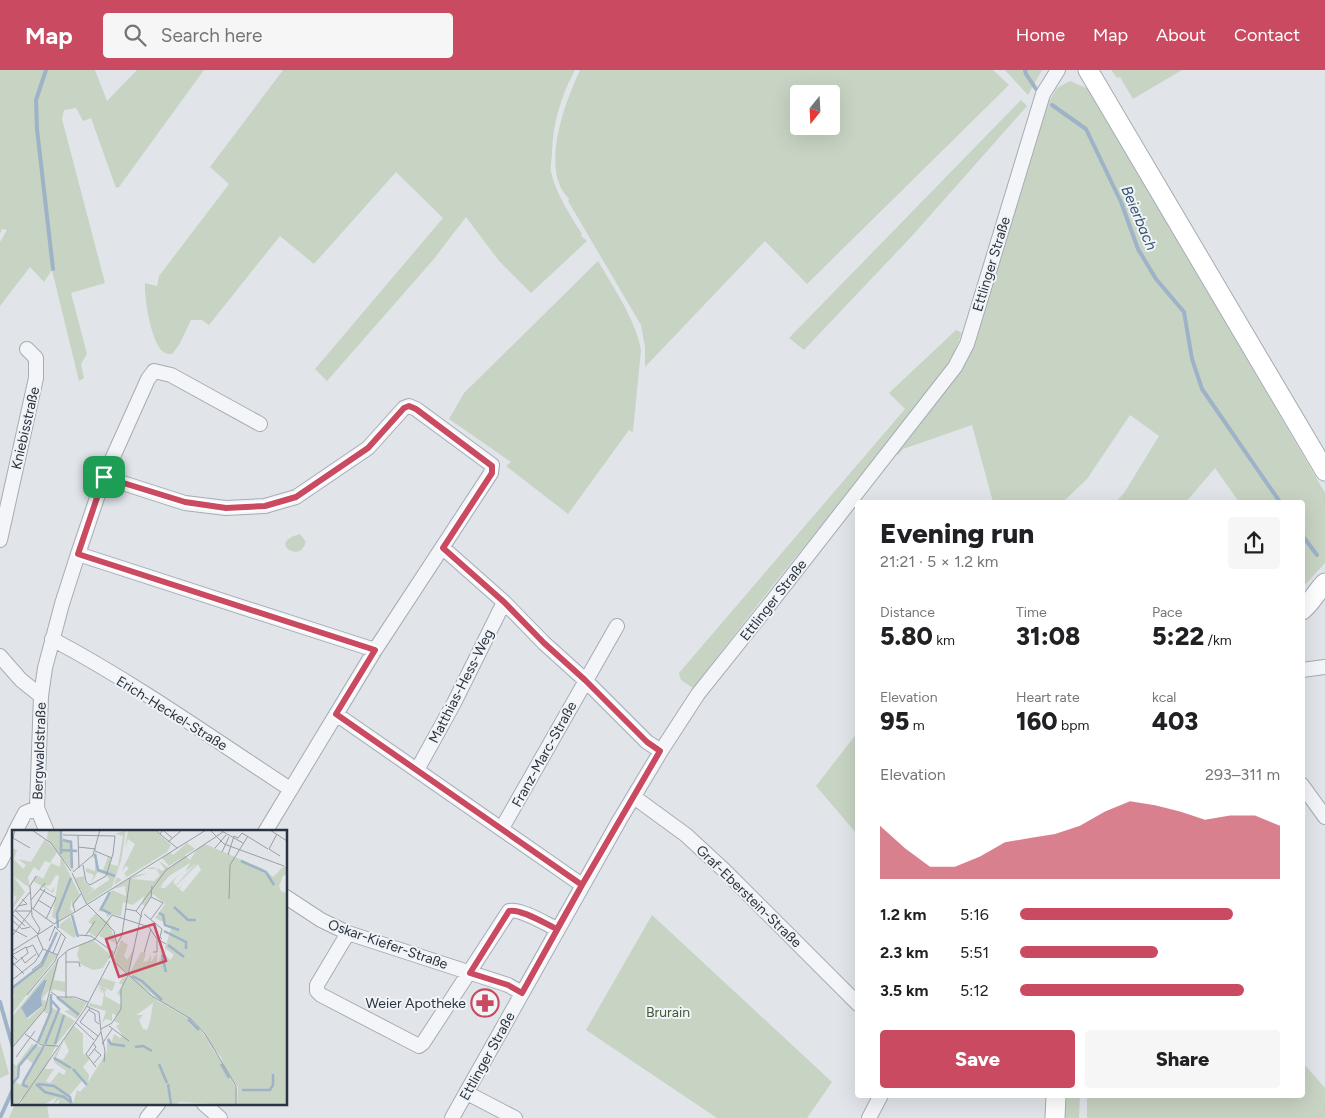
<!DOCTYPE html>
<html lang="en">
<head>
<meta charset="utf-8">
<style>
  body { margin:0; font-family:Figtree,sans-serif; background:#f6f6f6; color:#202124; height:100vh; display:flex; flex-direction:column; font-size:19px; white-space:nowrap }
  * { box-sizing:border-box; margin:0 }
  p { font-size:16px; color:#757577 }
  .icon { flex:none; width:28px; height:28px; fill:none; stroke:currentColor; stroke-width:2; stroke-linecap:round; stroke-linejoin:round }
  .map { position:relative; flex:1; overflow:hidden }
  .panel { position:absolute; left:855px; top:430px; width:450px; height:598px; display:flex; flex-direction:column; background:#fff; border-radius:5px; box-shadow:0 5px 20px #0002 }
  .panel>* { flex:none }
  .needle { width:32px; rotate:198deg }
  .controls { position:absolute; left:790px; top:15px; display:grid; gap:10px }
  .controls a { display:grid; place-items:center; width:50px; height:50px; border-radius:5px; background:#fff; box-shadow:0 5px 20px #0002; font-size:25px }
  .pin { position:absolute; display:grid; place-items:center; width:42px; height:42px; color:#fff; margin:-21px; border-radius:10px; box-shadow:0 2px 8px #0006 }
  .round { display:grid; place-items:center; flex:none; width:52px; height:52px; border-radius:5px; background:#f6f6f6 }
  .summary { display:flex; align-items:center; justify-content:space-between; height:85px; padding:0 25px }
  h1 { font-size:28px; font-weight:800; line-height:38px }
  .metrics { display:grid; grid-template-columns:repeat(3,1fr); gap:8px; height:85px; padding:5px 25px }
  .metrics div { display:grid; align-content:center }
  .metrics b { font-size:25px; font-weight:800 }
  .metrics small { font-size:14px; font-weight:400 }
  .metrics p { font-size:14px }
  .chart { height:140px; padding:10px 25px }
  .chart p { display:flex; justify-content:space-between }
  .chart svg { width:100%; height:90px; margin-top:5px; fill:#ca4b61; opacity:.7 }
  .button { display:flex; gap:10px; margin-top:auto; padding:10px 25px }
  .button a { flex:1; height:58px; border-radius:5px; background:#ca4b61; color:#fff; font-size:20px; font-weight:800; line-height:58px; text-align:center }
  .button a+a { background:#f6f6f6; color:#202124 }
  ul { padding:0 25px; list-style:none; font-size:16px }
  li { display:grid; grid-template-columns:80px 60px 1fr; align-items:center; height:38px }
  li i { height:12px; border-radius:6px; background:#ca4b61 }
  header { display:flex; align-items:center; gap:30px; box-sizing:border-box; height:70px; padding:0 25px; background:#ca4b61; color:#fff }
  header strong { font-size:24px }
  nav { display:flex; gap:28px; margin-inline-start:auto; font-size:18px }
  .search { width:350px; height:45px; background:#f6f6f6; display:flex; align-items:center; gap:12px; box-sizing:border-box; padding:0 18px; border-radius:5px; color:#757577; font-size:19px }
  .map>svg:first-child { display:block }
  .green { fill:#c7d3c3; fill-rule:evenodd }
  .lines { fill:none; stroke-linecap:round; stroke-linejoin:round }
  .stream { stroke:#9eb3c8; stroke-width:4 }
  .street-casing { stroke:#a6acb4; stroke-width:16 }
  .secondary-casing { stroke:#a6acb4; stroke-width:21 }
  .street { stroke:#f4f5f8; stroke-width:14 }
  .secondary { stroke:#fff; stroke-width:19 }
  .route-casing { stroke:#fff; stroke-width:10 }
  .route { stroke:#ca4b61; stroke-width:6 }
  .labels { text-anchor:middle; stroke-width:4; stroke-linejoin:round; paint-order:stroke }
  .street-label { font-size:14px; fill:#2a3341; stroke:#f1f4f7 }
  .poi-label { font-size:14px; fill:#2a3341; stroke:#f1f4f7; text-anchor:end }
  .park-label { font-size:14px; fill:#405c38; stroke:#f1f4f7 }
  .water-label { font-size:15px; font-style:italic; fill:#355374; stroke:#f1f4f7 }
  .inset-river { fill:none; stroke:#9eb3c8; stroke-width:2.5 }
  .inset-road { fill:none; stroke:#989ea6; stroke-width:1 }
  .view { fill:#ca4b61; fill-opacity:0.15; stroke:#ca4b61; stroke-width:2.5 }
  .inset-edge { fill:none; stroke:#2a3341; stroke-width:2.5 }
</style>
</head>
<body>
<header>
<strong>Map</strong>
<div class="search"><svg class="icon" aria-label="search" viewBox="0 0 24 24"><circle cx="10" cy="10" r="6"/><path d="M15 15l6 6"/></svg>Search here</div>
<nav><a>Home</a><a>Map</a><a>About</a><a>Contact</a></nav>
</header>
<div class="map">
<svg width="1325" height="1048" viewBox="0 0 1325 1048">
  <rect width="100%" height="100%" fill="#e1e5ea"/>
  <path class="green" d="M0,0H95L107,31L137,0H204L119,117L116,118L91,48L83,51L76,38L64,40L62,49L105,213L71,223L87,284L81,294L84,308L79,311L52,200L44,212L30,197L0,236V172L7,160L2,159L0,164Z
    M283,0H575C561,26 553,53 552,82C552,88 550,96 551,102C556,124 570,145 582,164L581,166L587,171L531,223L499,191L466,147L433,190L327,311L315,299L443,148L396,102L314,194L280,166L209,255L202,250H191L179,275L172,284C168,284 165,284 161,280C151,268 144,229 145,213L157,216L159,206L229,114L210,97Z
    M580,0H993L1009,15L807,214L765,171L645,297V277L641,255L568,131L569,129C566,125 562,121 560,116C546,84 566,30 580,0ZM799,24H831V56H799Z
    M1005,0H1042L1028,25Z
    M1111,0H1182L1133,29L1120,7L1117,8Z
    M1070,11L1089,19L1325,423V493L1303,517L1302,432H1239L1215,398L1186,432H1116L1124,423L1159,366L1130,345L1087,409L1063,432H993L972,355L903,379L898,385L896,384L953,309L1040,47L1057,18Z
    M1021,30L1027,36L911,167L804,280L789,268Z
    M598,191C614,219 635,248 641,280L633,361L632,362L629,360L568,444L506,396L511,392L449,349L464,323Z
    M956,260L962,263L950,292L933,319L781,505L693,618L681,610L679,603L905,339L889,323Z
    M300,464L306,472C305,474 304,477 302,479C294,488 270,472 300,464Z
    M857,663H858L857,764L816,716Z
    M652,845L832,1012L807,1048H717L586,960Z
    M0,971L9,1004L0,1008Z
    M1303,993L1325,1018V1048H1087V1025H1302Z
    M1066,1025H1080L1079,1048H1065Z
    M15,1034H47L49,1048H9Z"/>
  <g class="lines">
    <path class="stream" d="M46,0L36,30L37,59L53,199
      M1025,0L1026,4L1036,19
      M1052,35L1086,59L1121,132L1138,179L1156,209L1184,242L1192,289L1202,319L1280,432
      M1302,465L1317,485
      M0,932L14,981
      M0,1048L14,1017"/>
    <g class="street-casing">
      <path id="street" d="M104,407L185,433L226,438L265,436L296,427L368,378L404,338L409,336L416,339L492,395L491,403L375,580L265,762
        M0,470L36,308V288L27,279
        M443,478L504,532L544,573L585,610L647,672L661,681
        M78,484L375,580
        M52,569C135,613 212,668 290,719
        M0,586L21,610L41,626L37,738L47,762
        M1302,600L1325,597
        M41,626L45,598L62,534L78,484L104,407L148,309L154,301L171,305L260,354
        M336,644L582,815
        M417,700L454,633L504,532
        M1302,715L1325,747
        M634,727L686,765L725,801L858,934
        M502,758L617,556
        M15,762L25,743L37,738
        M0,792L14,765
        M286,827L321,850L348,863L508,915L522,923
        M348,863L317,915V921L321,925L419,976L423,973L509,841C520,838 546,854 557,859
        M467,1023L515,1048
        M204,1034L220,1048
        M147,1048L158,1034
        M452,1048L619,751L661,681L698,624L773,530L955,297L967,274L1043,24L1058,0
        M869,1048L881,1025"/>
    </g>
    <g class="secondary-casing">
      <path id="secondary" d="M1088,0L1325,401
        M1302,540C1312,532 1316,522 1325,513
        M1055,1048L1056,1025"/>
    </g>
    <use href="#street" class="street"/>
    <use href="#secondary" class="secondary"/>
  </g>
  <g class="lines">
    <g class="route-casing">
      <path id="route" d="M104,407L78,484L375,580L336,644L582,815L557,859C546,854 520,838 509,841L470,903L508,915L522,923L582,815L660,681L647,672L585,610L544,573L504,532L443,478L492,403V396L416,339L409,336L404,338L368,378L296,427L265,436L226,438L185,432L104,407"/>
    </g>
    <use href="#route" class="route"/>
  </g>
  <defs>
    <g id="pharmacy-ring" transform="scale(1.4375)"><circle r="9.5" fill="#f1f4f7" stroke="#ca4b61" stroke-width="1.5"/><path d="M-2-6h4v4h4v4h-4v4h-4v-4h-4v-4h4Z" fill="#ca4b61"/></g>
  </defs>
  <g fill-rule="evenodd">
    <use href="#pharmacy-ring" x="485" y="933"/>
  </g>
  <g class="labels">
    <g class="street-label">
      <text transform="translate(991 194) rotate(-73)" y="5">Ettlinger Straße</text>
      <text transform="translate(25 358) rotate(-77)" y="5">Kniebisstraße</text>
      <text transform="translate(773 530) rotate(-52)" y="5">Ettlinger Straße</text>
      <text transform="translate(461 616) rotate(-63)" y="5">Matthias-Hess-Weg</text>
      <text transform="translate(172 643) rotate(32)" y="5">Erich-Heckel-Straße</text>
      <text transform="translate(39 681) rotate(-88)" y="5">Bergwaldstraße</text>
      <text transform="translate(544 684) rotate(-61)" y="5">Franz-Marc-Straße</text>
      <text transform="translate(749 826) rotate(44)" y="5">Graf-Eberstein-Straße</text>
      <text transform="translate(388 874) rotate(19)" y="5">Oskar-Kiefer-Straße</text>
      <text transform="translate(487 986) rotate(-61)" y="5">Ettlinger Straße</text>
    </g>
    <g class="poi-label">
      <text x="466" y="938">Weier Apotheke</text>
    </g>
    <g class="park-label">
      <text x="668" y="947">Brurain</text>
    </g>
    <g class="water-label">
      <text transform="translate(1139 148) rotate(67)" y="5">Beierbach</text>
    </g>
  </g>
  <g transform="translate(12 760)">
    <rect width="275" height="275" fill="#e1e5ea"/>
    <path d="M36,0H49L50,10L52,7V10H60L61,41L35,9ZM114,0L109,31L100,57L75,73L63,48L73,46L72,52L82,59L73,66L97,50L95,45L86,42L78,54L82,45L74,42V38L83,41V28L80,27L83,22L87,39L91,40L96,27L99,28L98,34L106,36L111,6L103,4ZM116,0H142L159,15L155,22L102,55L105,47L110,50L115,46L112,44L117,38L114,36L109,42L123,14L116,9L113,18ZM33,9L45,22L38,33L33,31L27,41L22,37L16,47L18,58L1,46L13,62L0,79L5,65L2,67V63L0,68V18L5,20L2,29L11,39L14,35L6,29L19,32ZM175,13L183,19L173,25L178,30L185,19L193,14L251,39L261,47L272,36L275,37V44L271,46L267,56L269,61L275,63V275H225L226,257L214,241L225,260L224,275L168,272L162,275H46L48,269L40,275L45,267L32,275H9L10,267L5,275H0V232L4,236L20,214L30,217L26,223H29L34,216L26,213L38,185L31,181L0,218V187L47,128L42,150L53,152V162L41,159L40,162L38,159L30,169L35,172L38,165L39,177L63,191L44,215L33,239H42L34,251L38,253L47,242L52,245L54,241L43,233L41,228L61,195L71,204V223L78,228L71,237L77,245L76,252L95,222V210L99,214L102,204L108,208L111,206L104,196L108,194L102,191L105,186L100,183V191L94,189L90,193L94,181L76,176L78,173L90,176L92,163L84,160L92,162L85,157L90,158L86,155L90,148L107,153L113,143L114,150L129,122L134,124L131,132L136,131L139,124V132L145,123V137L148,128L151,130L148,121L151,124L154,119L153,124L158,130L162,125L153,118L160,96L143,88L153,74L141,64L133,76L130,74L132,66L121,75L111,72L109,86L99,84L95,88L94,82L86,81L100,60L114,66L113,56L100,59L120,47L124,45L136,43L120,49L142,51L148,45L143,39H134L142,37L148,44L144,37L150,41L153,39L147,31L157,38L171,27L157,36L150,28L158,22L161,25ZM178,33L173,42L184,33L164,55L161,52L167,44L153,58H149L151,54L146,59L157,46ZM186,34L189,40L171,62L167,59L174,50L167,58L164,56ZM32,150L35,151L29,167L30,177L16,189L9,179ZM123,151L153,174L166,181L179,189L193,203L198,215L209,227L212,235L198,216L194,207L179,190L146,171ZM104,152L111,155L105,163L109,167V175L93,166V163L99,165L92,162L95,160L91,157L100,161ZM141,173L138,192L135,200L131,199L127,190L131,185H126L123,182L126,184ZM52,210L57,221L51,230L44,228ZM15,229L23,235L8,255L3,251L7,237ZM70,251L76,253L68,262L65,260L61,273L57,266ZM49,27L68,65L60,78V69L58,79L61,82L42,94L45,90L40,87L47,46L44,45L38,55L33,56L39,61L43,57L41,63L21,51L25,45L31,49L39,33L48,37ZM84,83L97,93L104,113L87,106L94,92L84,107L76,102L81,95L76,92ZM58,87L65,104L62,108L48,98V94ZM81,110L99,125L91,138L81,140L68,134L65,124L68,115ZM109,110L116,115L112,126L115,130L123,117L116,143L101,131ZM38,122L45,125L44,127L0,184V165L3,169L0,158L29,135ZM58,167L75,172L65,189L52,181L58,180L45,169Z" fill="#c7d3c3" fill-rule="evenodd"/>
    <path d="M32,150H35L29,167L30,176L15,188L9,178Z" fill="#9eb3c8"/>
    <path class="inset-river" d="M49,0V24M51,10L59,12L60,38M50,20L65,21M83,24L86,40L103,46M229,31L254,42L262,55M98,62L89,79L99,84M162,77L176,90H184M147,83L151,85L153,95L167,100M60,85L66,107M46,98L45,84L59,48M152,101L174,112V119M156,115L172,127M150,125L154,142M120,146L130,151L150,170M0,158L30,135L45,102M45,167L67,185M176,189L187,200M96,209L99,214L113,216M26,212L39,181V164M33,214L47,179L40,171M43,214L52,185M123,217L131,216L140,221M42,228L59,238M147,234L155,253M209,234L217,248M61,239L75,255M0,254L6,247L7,236L25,214M24,254L33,262L52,267L60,273M26,254L42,256L58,267L59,272M156,254L159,274M16,257L11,255L12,251L32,216M230,260H258L261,255V244"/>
    <path class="inset-road" d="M3,0L1,8L18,18M20,0L39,13L59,41M143,0L165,18M198,0L212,14L272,36M208,0L231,13M258,0L275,11M148,4L151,0L160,8M265,4L257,19L268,26M51,5L103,6L101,24L94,46L78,55L74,52L71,35M66,5L67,38M156,12L170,0M66,17L84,19M203,18L214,5M83,21L100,28M210,22L217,7M216,25L222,6L226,8L230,3L256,19M61,42L81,25L88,0M60,43L74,73L102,101L105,116L100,129M24,46L18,56L20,86L28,99L26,104M28,59L44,68L34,89M69,64L61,74L63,82L194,0M217,69L218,35L236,6M19,70L33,53M26,70L39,78M6,76L15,74L10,69M20,78L42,94M21,79L33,59M114,79L124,81L130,87M3,81H19M4,81L26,104M124,81L154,40L211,2M0,84L18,62M0,84L13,96M132,84L150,99L148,107L150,109M139,89L151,73L139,67M0,90L10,99L18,97M42,94L63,82M42,96L54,108M0,99L15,107M25,105L31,119L46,125M67,105L79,106L101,122L97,128M74,105L83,91M0,106L19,81M83,109L100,85L137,97L145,109L154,114M37,111L43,97M105,114L110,105L118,48M14,118L21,115L27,127M0,121L41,95M141,122H145V110M41,123L49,104M132,123L139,99M9,127L13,133L24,124M100,130L140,166L179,189L193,204L224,256V275M0,132L12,144M54,132H67L68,137M0,136L16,123L14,117L0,125L5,130M20,140L29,133L35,121M0,150L23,132L31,119M39,162L46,167H63L76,172M15,165L43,131L53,108M54,168V122M74,176L87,182L89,202L74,224L84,237M77,180L83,184V191L87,194M63,192L82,210M68,192L86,206M68,192L78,178M97,196L117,211M89,199L100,193L109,179V159L116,145L130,81L139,67L140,56M89,202L93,221L92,232M13,204L29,215L46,216M90,214L100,199M0,218L33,179L46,129L56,120L83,109M77,226L84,217L81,213M4,227L23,201M82,233L89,225L82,219M6,275L73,179L98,131"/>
    <path class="view" d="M142,94L154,131L107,147L94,109Z"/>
    <rect width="275" height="275" class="inset-edge"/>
  </g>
</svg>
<div class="controls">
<a><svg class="needle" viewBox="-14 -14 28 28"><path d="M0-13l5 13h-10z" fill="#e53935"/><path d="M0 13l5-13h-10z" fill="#757577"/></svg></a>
</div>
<div class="pin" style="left:104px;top:407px;background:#1e9e55"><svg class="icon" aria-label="arrive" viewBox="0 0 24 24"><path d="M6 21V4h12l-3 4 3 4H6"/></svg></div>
<section class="panel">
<div class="summary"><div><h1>Evening run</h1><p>21:21 · 5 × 1.2 km</p></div><a class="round"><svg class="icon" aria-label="share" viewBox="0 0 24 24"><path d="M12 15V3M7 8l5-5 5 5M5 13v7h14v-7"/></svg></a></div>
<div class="metrics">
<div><p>Distance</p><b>5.80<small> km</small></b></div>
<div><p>Time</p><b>31:08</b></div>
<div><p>Pace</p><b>5:22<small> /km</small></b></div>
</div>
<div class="metrics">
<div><p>Elevation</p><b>95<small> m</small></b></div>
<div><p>Heart rate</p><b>160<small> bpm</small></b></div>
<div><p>kcal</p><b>403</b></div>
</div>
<div class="chart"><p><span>Elevation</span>293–311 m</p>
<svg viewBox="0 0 160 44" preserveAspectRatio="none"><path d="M0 44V18L10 29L20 38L30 38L40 33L50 26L60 24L70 22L80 18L90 11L100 6L110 8L120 11L130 15L140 13L150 13L160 18V44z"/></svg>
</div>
<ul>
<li><b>1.2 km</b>5:16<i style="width:82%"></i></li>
<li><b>2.3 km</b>5:51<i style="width:53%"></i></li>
<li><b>3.5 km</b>5:12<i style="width:86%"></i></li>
</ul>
<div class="button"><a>Save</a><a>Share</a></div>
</section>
</div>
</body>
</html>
